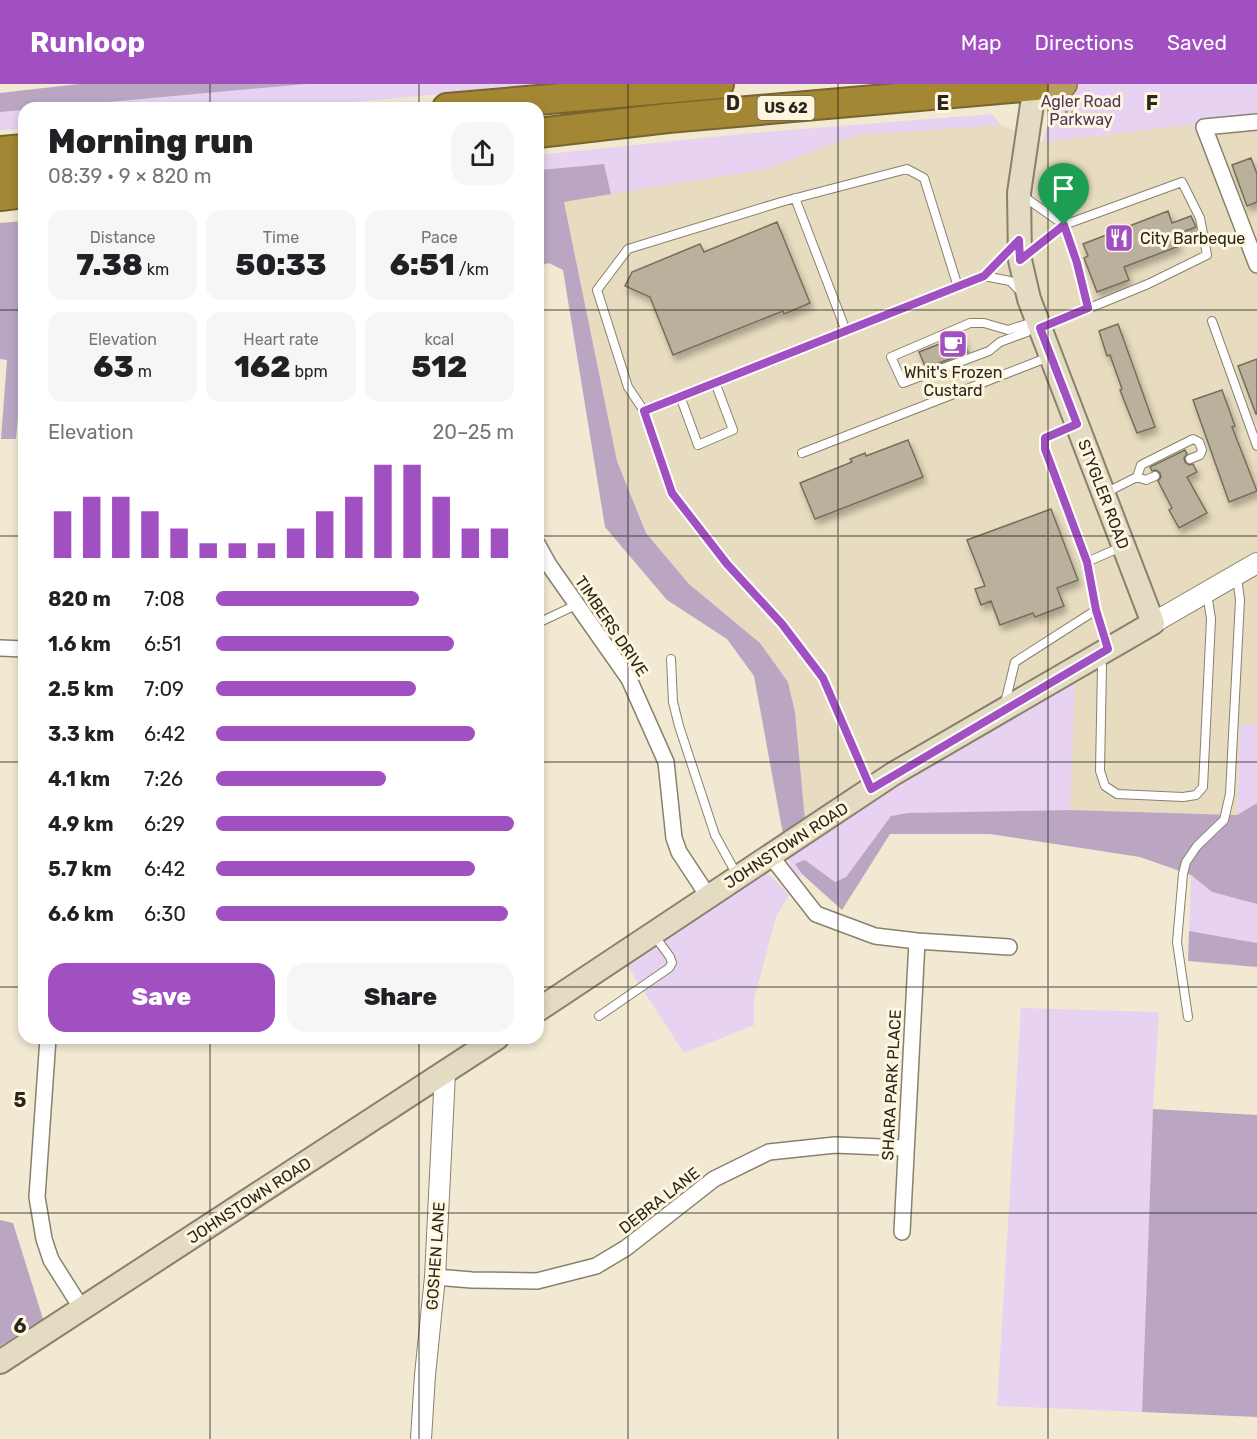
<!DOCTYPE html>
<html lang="en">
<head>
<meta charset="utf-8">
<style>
  body { margin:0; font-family:Rubik,sans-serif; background:#f6f6f6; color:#202124; height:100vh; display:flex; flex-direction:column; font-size:22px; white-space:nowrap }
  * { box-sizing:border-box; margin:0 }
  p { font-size:20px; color:#757577 }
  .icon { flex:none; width:33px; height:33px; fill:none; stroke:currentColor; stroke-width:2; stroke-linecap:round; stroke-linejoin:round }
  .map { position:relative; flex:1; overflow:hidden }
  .side { position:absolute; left:18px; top:18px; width:526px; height:942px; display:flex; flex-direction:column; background:#fff; border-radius:18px; box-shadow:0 3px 9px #0003 }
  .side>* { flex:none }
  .pin { position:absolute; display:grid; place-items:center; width:51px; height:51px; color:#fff; margin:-62px -26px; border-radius:50% 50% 50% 0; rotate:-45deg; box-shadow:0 0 6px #0007 }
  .pin .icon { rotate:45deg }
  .round { display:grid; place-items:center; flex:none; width:63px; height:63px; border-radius:18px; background:#f6f6f6 }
  .head { display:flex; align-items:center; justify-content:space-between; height:102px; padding:0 30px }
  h1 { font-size:33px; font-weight:800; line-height:45px }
  .figures { display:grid; grid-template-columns:repeat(3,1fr); gap:9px; height:102px; padding:6px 30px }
  .figures div { display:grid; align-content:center; border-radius:15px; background:#f6f6f6; text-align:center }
  .figures b { font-size:30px; font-weight:800 }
  .figures small { font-size:16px; font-weight:400 }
  .figures p { font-size:16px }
  .chart { height:168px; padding:12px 30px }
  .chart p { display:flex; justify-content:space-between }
  .chart svg { width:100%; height:108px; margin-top:6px; stroke:#a050c1; stroke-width:6 }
  .button { display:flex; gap:12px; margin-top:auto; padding:12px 30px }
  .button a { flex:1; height:69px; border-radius:18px; background:#a050c1; color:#fff; font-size:24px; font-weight:800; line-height:69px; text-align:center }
  .button a+a { background:#f6f6f6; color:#202124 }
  ul { padding:0 30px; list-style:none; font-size:20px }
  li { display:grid; grid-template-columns:96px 72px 1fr; align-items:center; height:45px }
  li i { height:15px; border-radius:8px; background:#a050c1 }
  header { display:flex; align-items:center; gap:36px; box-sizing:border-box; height:84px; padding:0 30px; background:#a050c1; color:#fff }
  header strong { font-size:28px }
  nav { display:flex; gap:33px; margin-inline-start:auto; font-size:21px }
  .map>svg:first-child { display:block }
  .built { fill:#e7dcbf }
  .green { fill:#e7d2f1 }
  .forest { fill:#baa6c3 }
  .building { fill:#b9b19b; stroke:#766e5a; stroke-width:1.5; filter:url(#shadow) }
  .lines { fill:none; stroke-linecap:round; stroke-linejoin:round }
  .service-casing { stroke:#89816d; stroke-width:10 }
  .minor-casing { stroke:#89816d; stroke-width:18 }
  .tertiary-casing { stroke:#89816d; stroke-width:22 }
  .secondary-casing { stroke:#89816d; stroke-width:26 }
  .trunk-casing { stroke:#78652c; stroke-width:28 }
  .motorway-casing { stroke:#78652c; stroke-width:32 }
  .path { stroke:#9d9786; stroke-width:2; stroke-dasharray:3 4.5; stroke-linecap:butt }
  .service { stroke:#fff; stroke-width:8 }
  .minor { stroke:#fff; stroke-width:15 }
  .tertiary { stroke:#fff; stroke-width:20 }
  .secondary { stroke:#e3dbc2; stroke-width:22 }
  .trunk { stroke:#b69f5c; stroke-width:26 }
  .motorway { stroke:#a38734; stroke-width:28 }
  .route-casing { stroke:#fff; stroke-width:12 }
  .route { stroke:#a050c1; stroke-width:8 }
  .grid { fill:none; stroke:#29261d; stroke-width:1.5; stroke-opacity:0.55 }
  .labels { text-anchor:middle; stroke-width:6; stroke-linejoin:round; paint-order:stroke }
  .shield { fill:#fef6df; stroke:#696457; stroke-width:1.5 }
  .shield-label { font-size:15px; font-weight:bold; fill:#29261d }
  .park-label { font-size:16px; fill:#52355e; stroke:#fef6df }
  .poi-label { font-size:16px; fill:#29261d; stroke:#fef6df; text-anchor:start }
  .street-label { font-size:16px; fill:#29261d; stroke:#fef6df }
  .grid-label { font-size:20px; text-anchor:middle; font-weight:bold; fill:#29261d; stroke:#fef6df; stroke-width:6; stroke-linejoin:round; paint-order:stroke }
</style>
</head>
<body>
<header>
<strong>Runloop</strong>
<nav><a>Map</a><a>Directions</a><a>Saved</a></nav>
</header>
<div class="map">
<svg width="1257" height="1355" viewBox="0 0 1257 1355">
  <defs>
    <filter id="shadow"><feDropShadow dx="3" dy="5.5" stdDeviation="3" flood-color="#0004"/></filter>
  </defs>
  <rect width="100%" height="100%" fill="#f1e9d2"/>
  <path class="built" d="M1257,33V641L1240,640L1237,731L1070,726L1075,597L805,736L795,628L788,598L760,559L689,500L646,448L617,377L564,117L767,85L856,51L1001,41L1043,58Z"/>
  <path class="green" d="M306,0H551L286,24H43Z
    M1059,0H1257V33L1043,58Z
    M24,26V45L0,46V28Z
    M992,30L1001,41L856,51L767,85L611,110L604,80L539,86L538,71L741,50Z
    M1075,596L1070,726L908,729L891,732L846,793L834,798L795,780L802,790L797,798L788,774L794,767L875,710Z
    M1240,640L1257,641V719L1237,731Z
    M762,790L771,792L789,811L776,833L754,915V941L684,969L625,878Z
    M1191,791L1212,808L1257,820V859L1189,847Z
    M1021,924L1159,928L1153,1025L1142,1328L997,1322Z"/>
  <path class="forest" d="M79,0H306L43,24H24V26L0,28V9Z
    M604,80L611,110L564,118L617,377L646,449L689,500L760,559L788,598L795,628L805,736L783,750L754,592L727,555L667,516L605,443L563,186L549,179L539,182V86Z
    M24,137V259L16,355H1L7,276L0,275V139Z
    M1257,719V820L1212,808L1191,791L1140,773L990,750H890L842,826L802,790L795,780L805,776L835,798L846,793L891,732L908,729L1070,726L1237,731Z
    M1189,847L1257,859V883L1188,877Z
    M1153,1025L1257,1031V1333L1142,1328Z
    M0,1136L13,1139L43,1235L0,1262Z"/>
  <path class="building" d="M1251,74L1257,90V118L1247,122L1232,81Z
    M1168,127L1172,139L1191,132L1196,143L1175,151L1179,162L1124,183L1129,196L1097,208L1084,174L1088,172L1083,160Z
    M777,138L810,219L784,230L783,227L673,271L650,213L625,202L632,188L700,160L704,168Z
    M1118,240L1155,343L1137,349L1120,306L1122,305L1110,271L1107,272L1099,247Z
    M962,251L968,268L926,284L919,268Z
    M1257,275V330H1256L1238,282Z
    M1222,306L1235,342L1232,343L1257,407L1229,418L1193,316Z
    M908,356L923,393L815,435L800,399L852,378L850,375L865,369L866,372Z
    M1185,366L1187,370L1184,374L1185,378L1189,381L1193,380L1197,388L1187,393L1207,429L1179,444L1169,426L1172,424L1158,397L1161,393L1160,389L1156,386L1152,387L1150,383Z
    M1051,425L1078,496L1057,504L1064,522L1035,533L1033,529L1000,541L991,517L981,521L975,505L985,502L967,456Z"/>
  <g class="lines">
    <g class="service-casing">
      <path id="service" d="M1023,112L1064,141L1077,179L1088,224
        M795,114L846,247
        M1023,173L1064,141L1182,98L1200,134L1207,171L1148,200L1043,243
        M984,192L1010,197L1020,207
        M958,203L924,94L907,85L781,118L628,165L597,206L628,303L644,327L984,192L1015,161
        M1212,237L1257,362
        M1028,240L1029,245L1027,248L1000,258L989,267L903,299L891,273L970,239H984L1008,246L1036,237
        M680,312L698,361L733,346L715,298
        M644,327L672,409L727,479L782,540L823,594L871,704
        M1076,341L1045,354V365L1087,478L1096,526
        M802,369L1049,273
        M1155,392L1146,396L1137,393L1141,381L1193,355L1199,358L1202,366L1200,371L1190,375
        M1105,409L1137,393
        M1087,478L1121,463
        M538,539L576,521
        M1099,573L1102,582L1100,687L1105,702L1117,710L1183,713L1196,711L1203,703L1211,535L1207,509
        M671,575L673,618L679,642L715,751L737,791
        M1005,619L1015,578L1096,526L1108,563
        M599,932L669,884L672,879L670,873L654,851
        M1188,933L1177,858L1183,790L1186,778L1197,762L1224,736L1230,710L1240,516L1237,493"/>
    </g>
    <g class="minor-casing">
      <path id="minor" d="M1257,38L1204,43L1257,181
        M538,461L549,481L629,595L666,678L674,754L679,768L708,812
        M0,564L24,565
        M770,771L816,830L875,852L917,857L1009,863
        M48,954L37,1113L44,1155L51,1176L82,1225
        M902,1148L917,857
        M435,1193L472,1196L537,1197L596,1182L626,1164L714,1095L769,1068L835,1061L905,1064"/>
    </g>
    <g class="tertiary-casing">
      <path id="tertiary" d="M1153,539L1257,479
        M421,1355L425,1291L435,1193L445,989"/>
    </g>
    <g class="secondary-casing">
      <path id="secondary" d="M538,926L893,690L1153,539L1029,215L1020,176L1019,109L1035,0
        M0,1278L497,954"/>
    </g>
    <g class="trunk-casing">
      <path id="trunk" d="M1035,2L1064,0"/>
    </g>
    <g class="motorway-casing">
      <path id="motorway" d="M447,24L719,0
        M538,49L668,34L1035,2
        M0,67L24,65
        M0,92L24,90
        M0,112L24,109"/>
    </g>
    <path class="path" d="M1050,30L1072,27L1073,32"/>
    <use href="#service" class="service"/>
    <use href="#minor" class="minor"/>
    <use href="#tertiary" class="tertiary"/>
    <use href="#secondary" class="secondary"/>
    <use href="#trunk" class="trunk"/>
    <use href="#motorway" class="motorway"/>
  </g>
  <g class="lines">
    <g class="route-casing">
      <path id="route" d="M1064,141L1077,179L1088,224L1040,244L1077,340L1045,354V365L1087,478L1096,526L1108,565L871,705L823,594L782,540L727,480L672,409L644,327L984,192L1019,156L1020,176Z"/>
    </g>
    <use href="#route" class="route"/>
  </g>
  <path class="grid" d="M210,0V24M419,0V24M628,0V1355M838,0V1355M1048,0V1355M0,226H24M538,226H1257M0,452H24M538,452H1257M0,678H24M538,678H1257M0,903H24M538,903H1257M210,954V1355M419,954V1355M0,1129H1257"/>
  <defs>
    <g id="restaurant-square" transform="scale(1.5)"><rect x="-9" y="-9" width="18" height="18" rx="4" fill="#a050c1" stroke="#fef6df"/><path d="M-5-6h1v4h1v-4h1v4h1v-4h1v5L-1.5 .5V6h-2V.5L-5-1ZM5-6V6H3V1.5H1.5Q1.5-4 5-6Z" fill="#fff"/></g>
    <g id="cafe-square" transform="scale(1.5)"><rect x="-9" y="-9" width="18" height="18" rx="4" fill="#a050c1" stroke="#fef6df"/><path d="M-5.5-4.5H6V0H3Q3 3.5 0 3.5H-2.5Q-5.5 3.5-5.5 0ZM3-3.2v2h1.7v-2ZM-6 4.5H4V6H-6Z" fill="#fff"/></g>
  </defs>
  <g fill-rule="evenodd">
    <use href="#restaurant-square" x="1119" y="154"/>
    <use href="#cafe-square" x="953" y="260"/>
  </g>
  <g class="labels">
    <rect class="shield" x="757.5" y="12" width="57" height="24" rx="4.5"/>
    <g class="shield-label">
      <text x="786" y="29">US 62</text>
    </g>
    <g class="park-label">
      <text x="1081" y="23">Agler Road<tspan x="1081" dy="18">Parkway</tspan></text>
    </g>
    <g class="poi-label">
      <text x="1140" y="160">City Barbeque</text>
      <text x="953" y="294" text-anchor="middle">Whit's Frozen<tspan x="953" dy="18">Custard</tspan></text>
    </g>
    <g class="street-label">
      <text transform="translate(1104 410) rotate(69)" y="6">STYGLER ROAD</text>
      <text transform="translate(612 542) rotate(56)" y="6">TIMBERS DRIVE</text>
      <text transform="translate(786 761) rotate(-33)" y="6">JOHNSTOWN ROAD</text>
      <text transform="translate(891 1001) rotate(-87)" y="6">SHARA PARK PLACE</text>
      <text transform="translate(249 1116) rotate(-33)" y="6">JOHNSTOWN ROAD</text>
      <text transform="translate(659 1116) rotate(-38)" y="6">DEBRA LANE</text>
      <text transform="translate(435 1172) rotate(-86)" y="6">GOSHEN LANE</text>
    </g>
  </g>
  <g class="grid-label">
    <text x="733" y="26">D</text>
    <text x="943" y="26">E</text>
    <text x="1152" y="26">F</text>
    <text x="20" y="1023">5</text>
    <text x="20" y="1249">6</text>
  </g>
</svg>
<div class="pin" style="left:1064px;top:141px;background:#1e9e55"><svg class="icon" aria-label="arrive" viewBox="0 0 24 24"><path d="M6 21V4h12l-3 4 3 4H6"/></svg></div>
<section class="side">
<div class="head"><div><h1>Morning run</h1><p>08:39 · 9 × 820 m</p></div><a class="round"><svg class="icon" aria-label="share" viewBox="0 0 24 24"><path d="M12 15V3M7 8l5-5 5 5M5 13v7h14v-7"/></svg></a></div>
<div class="figures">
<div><p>Distance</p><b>7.38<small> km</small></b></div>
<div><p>Time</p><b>50:33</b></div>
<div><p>Pace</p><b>6:51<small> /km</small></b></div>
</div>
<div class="figures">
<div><p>Elevation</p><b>63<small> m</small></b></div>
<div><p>Heart rate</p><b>162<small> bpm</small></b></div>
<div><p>kcal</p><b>512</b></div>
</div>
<div class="chart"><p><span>Elevation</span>20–25 m</p>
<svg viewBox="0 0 160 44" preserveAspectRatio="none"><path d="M5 44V25M15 44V19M25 44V19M35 44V25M45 44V32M55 44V38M65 44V38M75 44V38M85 44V32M95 44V25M105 44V19M115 44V6M125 44V6M135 44V19M145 44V32M155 44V32"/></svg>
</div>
<ul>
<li><b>820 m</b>7:08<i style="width:68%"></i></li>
<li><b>1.6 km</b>6:51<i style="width:80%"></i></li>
<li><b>2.5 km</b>7:09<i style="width:67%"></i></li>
<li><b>3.3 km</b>6:42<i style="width:87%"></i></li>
<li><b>4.1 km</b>7:26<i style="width:57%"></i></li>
<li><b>4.9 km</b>6:29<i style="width:100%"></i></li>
<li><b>5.7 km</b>6:42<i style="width:87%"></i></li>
<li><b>6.6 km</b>6:30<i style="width:98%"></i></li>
</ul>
<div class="button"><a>Save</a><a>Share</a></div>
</section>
</div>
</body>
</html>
